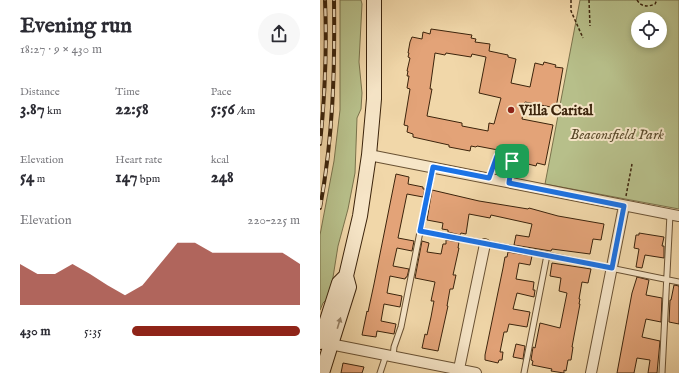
<!DOCTYPE html>
<html lang="en">
<head>
<meta charset="utf-8">
<style>
  body { margin:0; font-family:"IM FELL English",serif; background:#f7f7f7; color:#2b2b33; height:100vh; display:flex; flex-direction:column; font-size:15px; white-space:nowrap }
  * { box-sizing:border-box; margin:0 }
  p { font-size:13px; color:#7c7c81 }
  .icon { flex:none; width:22px; height:22px; fill:none; stroke:currentColor; stroke-width:2; stroke-linecap:round; stroke-linejoin:round }
  .map { position:relative; flex:1; overflow:hidden }
  .panel { display:flex; flex-direction:column; background:#fff; width:320px }
  .panel>* { flex:none }
  .controls { position:absolute; left:311px; top:12px; display:grid; gap:8px }
  .controls a { display:grid; place-items:center; width:36px; height:36px; border-radius:50%; background:#fff; box-shadow:0 2px 6px #0003; font-size:20px }
  .pin { position:absolute; display:grid; place-items:center; width:34px; height:34px; color:#fff; margin:-17px; border-radius:8px; box-shadow:0 2px 6px #0006 }
  .round { display:grid; place-items:center; flex:none; width:42px; height:42px; border-radius:21px; background:#f7f7f7 }
  .headline { display:flex; align-items:center; justify-content:space-between; height:68px; padding:0 20px }
  h1 { font-size:22px; font-weight:800; line-height:30px }
  .metrics { display:grid; grid-template-columns:repeat(3,1fr); gap:6px; height:68px; padding:4px 20px }
  .metrics div { display:grid; align-content:center }
  .metrics b { font-size:17px; font-weight:800 }
  .metrics small { font-size:11px; font-weight:400 }
  .metrics p { font-size:11px }
  .chart { height:112px; padding:8px 20px }
  .chart p { display:flex; justify-content:space-between }
  .chart svg { width:100%; height:72px; margin-top:4px; fill:#8f2418; opacity:.7 }
  ul { padding:0 20px; list-style:none; font-size:13px }
  li { display:grid; grid-template-columns:64px 48px 1fr; align-items:center; height:30px }
  li i { height:10px; border-radius:5px; background:#8f2418 }
  main { display:flex; flex:1; min-height:0 }
  .map>svg:first-child { display:block }
  .green { fill:#b7bf8a; stroke:#7a724b; fill-rule:evenodd }
  .building { fill:#e3a378; stroke:#3c240c; fill-rule:evenodd }
  .lines { fill:none; stroke-linecap:round; stroke-linejoin:round }
  .lane-casing { stroke:#695133; stroke-width:7 }
  .street-casing { stroke:#695133; stroke-width:12 }
  .secondary-casing { stroke:#3c240c; stroke-width:16 }
  .path { stroke:#3c240c; stroke-width:1.5; stroke-dasharray:3 2; stroke-linecap:butt }
  .lane { stroke:#f6e5c7; stroke-width:5 }
  .street { stroke:#f6e5c7; stroke-width:10 }
  .secondary { stroke:#f6e5c7; stroke-width:14 }
  .rail-casing { stroke:#3c240c; stroke-width:4 }
  .rail { stroke:#f6e5c7; stroke-width:2.5; stroke-dasharray:8; stroke-linecap:butt }
  .oneway { fill:#99846a }
  .route-casing { stroke:#fff; stroke-width:8 }
  .route { stroke:#1a73e8; stroke-width:5 }
  .poi-dot { fill:#8f2418; stroke:#f6e5c7; stroke-width:1.5 }
  .labels { text-anchor:middle; stroke-width:4; stroke-linejoin:round; paint-order:stroke }
  .poi-label { font-size:15px; font-weight:bold; fill:#3c240c; stroke:#f6e5c7; text-anchor:start }
  .park-label { font-size:15px; font-style:italic; fill:#5b4b2c; stroke:#f6e5c7 }
</style>
</head>
<body>
<main>
<section class="panel">
<div class="headline"><div><h1>Evening run</h1><p>18:27 · 9 × 430 m</p></div><a class="round"><svg class="icon" aria-label="share" viewBox="0 0 24 24"><path d="M12 15V3M7 8l5-5 5 5M5 13v7h14v-7"/></svg></a></div>
<div class="metrics">
<div><p>Distance</p><b>3.87<small> km</small></b></div>
<div><p>Time</p><b>22:58</b></div>
<div><p>Pace</p><b>5:56<small> /km</small></b></div>
</div>
<div class="metrics">
<div><p>Elevation</p><b>54<small> m</small></b></div>
<div><p>Heart rate</p><b>147<small> bpm</small></b></div>
<div><p>kcal</p><b>248</b></div>
</div>
<div class="chart"><p><span>Elevation</span>220–225 m</p>
<svg viewBox="0 0 160 44" preserveAspectRatio="none"><path d="M0 44V19L10 25L20 25L30 19L40 25L50 32L60 38L70 32L80 19L90 6L100 6L110 12L120 12L130 12L140 12L150 12L160 19V44z"/></svg>
</div>
<ul>
<li><b>430 m</b>5:35<i style="width:100%"></i></li>
</ul>
</section>
<div class="map">
<svg width="359" height="373" viewBox="0 0 359 373">
  <rect width="100%" height="100%" fill="#f1d7a9"/>
  <filter id="stains"><feTurbulence type="fractalNoise" baseFrequency=".005" numOctaves="4"/><feColorMatrix values="0 0 0 0 .2 0 0 0 0 .09 0 0 0 0 .02 0 0 0 .5 -.17"/></filter>
  <radialGradient id="worn" r=".72"><stop offset=".6" stop-color="#630" stop-opacity="0"/><stop offset="1" stop-color="#630" stop-opacity=".3"/></radialGradient>
  <path class="green" d="M20,0H41L42,4L39,62L42,93L41,109L37,118L35,173L28,209L18,246L10,296L3,303L0,310V235L14,161L20,110Z
    M260,0H359V209L225,184ZM318,19H340V41H318Z"/>
  <path class="building" d="M111,29L152,35L151,38L156,39L155,42L170,44L169,51L188,55V57L196,59L191,83L210,87L215,63L223,65L224,62L236,65L235,67L243,68L236,108L205,102L202,119L233,125L225,165L217,163L216,166L204,163V161L196,159L198,152L178,148V150L157,146L156,147L151,146L150,151L129,147V145L93,137V134L87,132L88,126L84,125L90,89L87,88L89,76H87L88,71H87L90,58L88,57L89,53H88L90,42L92,37L102,39L103,32L110,34ZM115,53L125,55L126,53L151,57L152,54L166,57L159,93L181,98L174,124L169,123L168,131L142,126V123L107,116L112,89H110Z
    M76,174L89,177L88,184L103,187V189H105L103,197L87,194L78,238L94,241L92,251L77,248L73,266L89,269L87,277H86L85,279L70,276L67,293L82,296L80,307L64,304L61,321L76,324L74,334L57,331L56,337L42,335L47,311L48,312L54,284Z
    M112,190L159,201L208,209L209,208L238,216L284,224L281,240L273,239L270,254L232,249L231,251L194,245L196,235L209,237L212,224L171,215L170,218L149,214L146,234L141,233L140,235L128,232V230L122,229L123,223L107,220Z
    M319,233L344,237L342,246H344V258L325,255L322,268L316,267L319,249L314,248L316,235H319Z
    M126,240L139,242L138,248H139L133,275H136L133,289H130L127,306H128L118,351L102,348L105,334L107,335L111,317L114,301H111L115,282L95,278L102,241L109,243L107,252L121,254L123,244H126Z
    M188,252L212,256L210,265L199,263L196,279L214,282L213,290H215L214,297L197,293L193,309L210,312L207,327L189,324L187,332H184L180,352H183L182,360H179L178,363L165,360V355L183,268L185,257H187Z
    M232,263L271,269L268,283L262,282L259,299H260L259,304H260L254,336L252,347H253L251,360H248L246,371L244,370V373L231,371L232,369L212,365L213,361L211,360L213,347L215,348L220,323L240,328L247,293L239,291L241,278L230,276Z
    M317,277L329,280L326,295L342,298L341,322L326,319L322,337L340,341L337,373H328L330,360L317,358L314,373H297L312,293Z
    M354,285L359,286V324L349,322L350,300H351Z
    M196,344L205,346L203,359L193,357Z
    M23,363L44,367L42,373H21Z"/>
  <g class="lines">
    <g class="lane-casing">
      <path id="lane" d="M169,178L177,157L185,156L192,161L189,183
        M100,231L227,255L359,282
        M73,357L74,347L81,327L113,167
        M60,373L66,355
        M204,373L227,255
        M342,373L350,214"/>
    </g>
    <g class="street-casing">
      <path id="street" d="M49,155L359,216
        M5,343L156,373
        M139,369L165,244
        M271,373L304,206"/>
    </g>
    <g class="secondary-casing">
      <path id="secondary" d="M0,342L19,283L26,276
        M2,373L29,287L26,276L40,216L49,155L54,99V0"/>
    </g>
    <path class="path" d="M251,0V11L263,38
      M269,0L270,26
      M317,0C321,7 328,7 335,4L337,0
      M306,196L312,164"/>
    <use href="#lane" class="lane"/>
    <use href="#street" class="street"/>
    <use href="#secondary" class="secondary"/>
    <g class="rail-casing">
      <path id="rail" d="M0,144C5,96 7,48 5,0
        M0,208C13,137 15,72 14,0"/>
    </g>
    <use href="#rail" class="rail"/>
  </g>
  <defs><path id="oneway-solid" d="M-6-.8H1V-3.2L6.5 0L1 3.2V.8H-6Z"/></defs>
  <use class="oneway" href="#oneway-solid" transform="translate(19 323) rotate(-73)"/>
  <g class="lines">
    <g class="route-casing">
      <path id="route" d="M177,156H185L192,161L189,183L304,206L292,268L100,231L113,167L169,178Z"/>
    </g>
    <use href="#route" class="route"/>
  </g>
  <circle class="poi-dot" cx="191" cy="110" r="4"/>
  <g class="labels">
    <g class="poi-label">
      <text x="199" y="115">Villa Carital</text>
    </g>
    <g class="park-label">
      <text x="297" y="139">Beaconsfield Park</text>
    </g>
  </g>
  <rect width="100%" height="100%" filter="url(#stains)"/>
  <rect width="100%" height="100%" fill="url(#worn)"/>
</svg>
<div class="controls">
<a><svg class="icon" aria-label="locate" viewBox="0 0 24 24"><circle cx="12" cy="12" r="6"/><path d="M12 2v4M12 18v4M2 12h4M18 12h4"/></svg></a>
</div>
<div class="pin" style="left:192px;top:161px;background:#1e9e55"><svg class="icon" aria-label="arrive" viewBox="0 0 24 24"><path d="M6 21V4h12l-3 4 3 4H6"/></svg></div>
</div>
</main>
</body>
</html>
